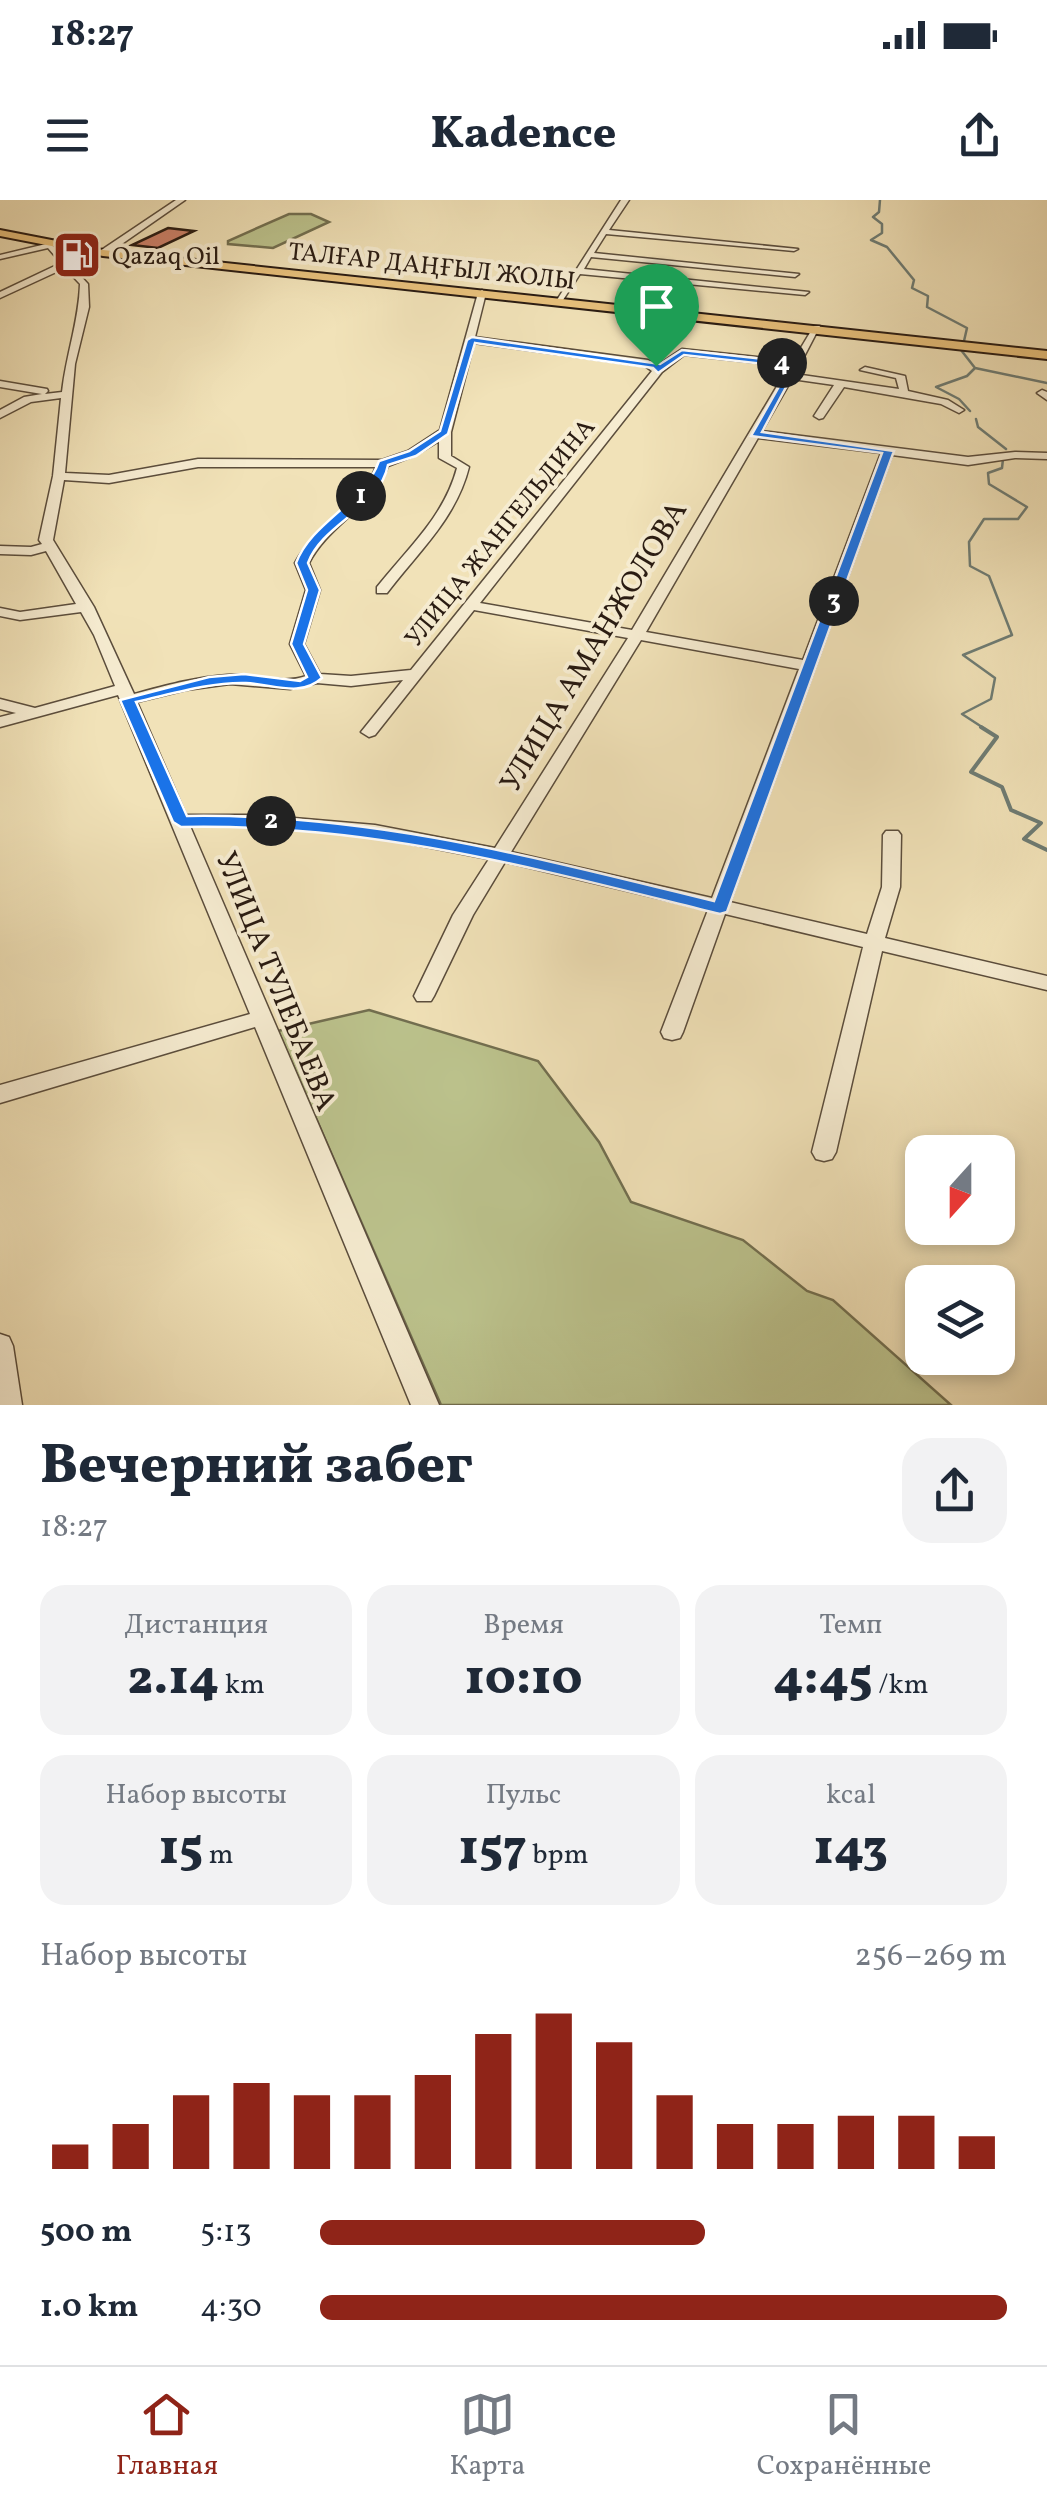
<!DOCTYPE html>
<html lang="ru">
<head>
<meta charset="utf-8">
<style>
  body { margin:0; font-family:Vollkorn,serif; background:#f2f2f3; color:#1f2937; height:100vh; display:flex; flex-direction:column; font-size:38px; white-space:nowrap }
  * { box-sizing:border-box; margin:0 }
  p { font-size:32px; color:#747a83 }
  .icon { flex:none; width:55px; height:55px; fill:none; stroke:currentColor; stroke-width:2; stroke-linecap:round; stroke-linejoin:round }
  .map { position:relative; height:1205px; overflow:hidden }
  .panel { display:flex; flex-direction:column; background:#fff; flex:1 }
  .panel>* { flex:none }
  .needle { width:65px; rotate:201deg }
  .tools { position:absolute; left:905px; top:935px; display:grid; gap:20px }
  .tools a { display:grid; place-items:center; width:110px; height:110px; border-radius:20px; background:#fff; box-shadow:0 5px 15px #0003; font-size:50px }
  .pin { position:absolute; display:grid; place-items:center; width:85px; height:85px; color:#fff; margin:-102px -42px; border-radius:50% 50% 50% 0; rotate:-45deg; box-shadow:0 0 10px #0007 }
  .pin .icon { rotate:45deg }
  .km { position:absolute; width:50px; height:50px; margin:-25px; border-radius:50%; background:#222; color:#fff; font-size:28px; line-height:50px; text-align:center }
  .round { display:grid; place-items:center; flex:none; width:105px; height:105px; border-radius:30px; background:#f2f2f3 }
  .headline { display:flex; align-items:center; justify-content:space-between; height:170px; padding:0 40px }
  h1 { font-size:55px; font-weight:800; line-height:75px }
  .stats { display:grid; grid-template-columns:repeat(3,1fr); gap:15px; height:170px; padding:10px 40px }
  .stats div { display:grid; align-content:center; border-radius:25px; background:#f2f2f3; text-align:center }
  .stats b { font-size:50px; font-weight:800 }
  .stats small { font-size:28px; font-weight:400 }
  .stats p { font-size:28px }
  .chart { height:280px; padding:20px 40px }
  .chart p { display:flex; justify-content:space-between }
  .chart svg { width:100%; height:180px; margin-top:10px; stroke:#8f2418; stroke-width:6 }
  ul { padding:0 40px; list-style:none; font-size:32px }
  li { display:grid; grid-template-columns:160px 120px 1fr; align-items:center; height:75px }
  li i { height:25px; border-radius:12px; background:#8f2418 }
  .status { display:flex; justify-content:space-between; align-items:center; height:70px; padding:0 50px; background:#fff; direction:ltr }
  .status svg { height:28px; fill:currentColor }
  header { display:flex; justify-content:space-between; align-items:center; height:130px; padding:0 40px; background:#fff; font-size:45px; font-weight:800 }
  .tabs { display:flex; justify-content:space-around; align-items:center; height:140px; border-top:2px solid #e0e1e3; background:#fff; font-size:28px; color:#747a83 }
  .tabs a { display:grid; justify-items:center; gap:5px }
  .tabs .selected { color:#8f2418 }
  .map>svg:first-child { display:block }
  .green { fill:#bcc38d; stroke:#726f50; stroke-width:2.5 }
  .lines { fill:none; stroke-linecap:round; stroke-linejoin:round }
  .stream-far1 { stroke:#6e7c74; stroke-width:2.5 }
  .stream { stroke:#6e7c74; stroke-width:4 }
  .building { fill:#cc8169; stroke:#291b12; stroke-width:2.5 }
  .minor-casing { stroke:#5b4d3c; stroke-width:3 }
  .major-casing { stroke:#291b12; stroke-width:4 }
  .minor { fill:#f6ecd1; fill-rule:evenodd }
  .major { fill:#e8c17c; fill-rule:evenodd }
  .route { fill:#1a73e8; stroke:#fff; stroke-width:2.5; fill-rule:evenodd }
  .labels { text-anchor:middle; stroke-width:8; stroke-linejoin:round; paint-order:stroke }
  .far-poi-label { font-size:25px; fill:#291b12; stroke:#f6ecd1; text-anchor:start }
  .far-street-label { font-size:25px; fill:#291b12; stroke:#f6ecd1 }
  .street-label { font-size:30px; fill:#291b12; stroke:#f6ecd1 }
</style>
</head>
<body>
<div class="status"><b>18:27</b><svg viewBox="0 0 49 12"><path d="M0 12V9h3v3zM5 12V6h3v6zM10 12V3h3v9zM15 12V0h3v12zM26 1h20v11H26zM47 4h2v5h-2z"/></svg></div>
<header><svg class="icon" aria-label="menu" viewBox="0 0 24 24"><path d="M4 6h16M4 12h16M4 18h16"/></svg>Kadence<svg class="icon" aria-label="share" viewBox="0 0 24 24"><path d="M12 15V3M7 8l5-5 5 5M5 13v7h14v-7"/></svg></header>
<div class="map">
<svg width="1047" height="1205" viewBox="0 0 1047 1205">
  <rect width="100%" height="100%" fill="#f1e2b8"/>
  <filter id="stains"><feTurbulence type="fractalNoise" baseFrequency=".002" numOctaves="4"/><feColorMatrix values="0 0 0 0 .2 0 0 0 0 .09 0 0 0 0 .02 0 0 0 .5 -.17"/></filter>
  <radialGradient id="worn" r=".72"><stop offset=".6" stop-color="#630" stop-opacity="0"/><stop offset="1" stop-color="#630" stop-opacity=".3"/></radialGradient>
  <path class="green" d="M289,14H311L329,22L273,48L228,44V41Z
    M369,810L538,861L599,942L631,1002L743,1040L807,1091L833,1100L951,1205H441L278,831Z"/>
  <g class="lines">
    <path class="stream-far1" d="M880,0L879,12L873,17L882,24V33L871,40L887,47L914,80L912,88L928,96L927,107L967,128L964,141
      M961,150L975,168L1047,183
      M970,211L959,199L936,187L967,176L975,168
      M976,219L978,227L1006,249
      M985,529L962,514L991,499L995,478L963,455L1012,435L989,376L970,366L969,342L984,319H1018L1027,307L989,284L988,273L1002,268L1003,259"/>
    <path class="stream" d="M981,527L997,537L971,572L1002,587L1011,610L1041,623L1024,639L1047,650"/>
  </g>
  <path class="building" d="M168,28L194,31L158,48L132,45Z"/>
  <g class="lines">
    <g class="minor-casing">
      <path id="minor" d="M176,0H185L106,55H100V51Z
        M621,0H629L609,30L798,49L794,51L606,34L594,53L799,74L795,77L591,57L584,69L809,92L805,95L580,74L561,103H555Z
        M50,43L88,84L89,107L75,164L65,273L109,275L198,259L382,260L408,251L440,230L478,93L482,90L486,93L475,137L648,160L658,165L682,149L793,161L814,126H820L795,174L899,189L896,178L860,170L865,167L905,176L908,191L948,200L964,210L959,213L941,204L844,187L823,218L819,219L814,216L834,185L792,179L762,231L968,257L1015,252L1047,253V259L1015,258L968,265L892,255L730,702L867,734L882,687L883,635L886,631H898L901,635L900,687L885,738L1047,776V790L882,751L836,952L832,959L824,961L816,959L812,952L863,747L725,714L683,832L680,838L672,840L664,838L661,832L708,710L505,662L473,715L434,796L431,801H417L414,796L453,715L489,659L375,637L259,625L190,626L439,1205H411L255,827L0,903V885L250,814L118,495L0,527V517L16,513L0,509V499L35,508L115,486L94,435L81,412L20,420L0,416V408L20,412L76,404L46,351L31,355L0,354V346L31,347L42,344L39,340L53,276L61,198L31,202L0,218V210L24,197L42,194L0,187V181L47,189L48,191L45,194L62,192C66,155 79,121 80,84L65,68L0,98V92L61,63L48,48L0,59V55ZM474,143L645,166L652,171L411,470L351,476L320,474L304,444L320,390L309,363C328,325 373,307 388,266L416,255L439,241V258L457,268C444,317 407,349 377,387V393H387C418,352 456,319 469,267L451,256V232ZM684,155L789,166L632,430L480,403L662,172ZM758,238L881,253L803,460L646,432ZM198,267H376C360,307 315,325 295,363L306,390L290,444L306,476C282,485 253,473 227,475C196,477 164,486 134,494L94,407L53,340L64,280L109,283ZM474,410L628,438L495,648L375,625L259,615H186L137,502L186,490L230,484L290,489L317,483L351,486L403,480L361,532L369,537L375,535ZM641,440L799,469L712,698L511,652Z
        M1042,190L1047,192V200L1037,193Z
        M0,1134L9,1137L13,1146L22,1205H0Z"/>
    </g>
    <g class="major-casing">
      <path id="major" d="M0,30L103,50L1047,151V159L103,56L0,36Z"/>
    </g>
    <use href="#minor" class="minor"/>
    <use href="#major" class="major"/>
  </g>
  <path class="route" d="M472,137L660,164L682,150L799,163L762,232L894,251L727,712L720,714C537,669 373,623 181,627L173,622L120,500L209,477L244,474L300,481L307,477L291,444L307,390L296,363C312,321 364,304 379,261L409,251L440,231L467,140ZM475,143L653,168L658,173L684,155L790,167L751,236L882,253L714,701C538,658 370,613 187,616L136,502C172,494 209,482 246,483C273,484 300,498 322,478L304,444L320,390L308,363C322,324 380,308 388,265L416,256L448,234Z"/>
  <defs>
    <g id="fuel-square" transform="scale(2.5)"><rect x="-9" y="-9" width="18" height="18" rx="4" fill="#8f2418" stroke="#f6ecd1"/><path d="M-5.5-6h7V0h2V4h1.3V-2.5L3-4.5l.8-.8L6-3V5H2.5V1h-1V6h-7ZM-4.2-4.7v3.2H.2V-4.7Z" fill="#fff"/></g>
  </defs>
  <g fill-rule="evenodd">
    <use href="#fuel-square" x="77" y="55"/>
  </g>
  <g class="labels">
    <g class="far-poi-label">
      <text x="112" y="64">Qazaq Oil</text>
    </g>
    <g class="far-street-label">
      <text transform="translate(432 65) rotate(6)" y="9">ТАЛҒАР ДАҢҒЫЛ ЖОЛЫ</text>
      <text transform="translate(499 332) rotate(-51)" y="9">УЛИЦА ЖАНГЕЛЬДИНА</text>
    </g>
    <g class="street-label">
      <text transform="translate(593 446) rotate(-59)" y="10">УЛИЦА АМАНЖОЛОВА</text>
      <text transform="translate(277 781) rotate(68)" y="10">УЛИЦА ТУЛЕБАЕВА</text>
    </g>
  </g>
  <rect width="100%" height="100%" filter="url(#stains)"/>
  <rect width="100%" height="100%" fill="url(#worn)"/>
</svg>
<div class="tools">
<a><svg class="needle" viewBox="-14 -14 28 28"><path d="M0-13l5 13h-10z" fill="#e53935"/><path d="M0 13l5-13h-10z" fill="#747a83"/></svg></a>
<a><svg class="icon" aria-label="layers" viewBox="0 0 24 24"><path d="M12 4l9 5-9 5-9-5zM3 14l9 5 9-5"/></svg></a>
</div>
<div class="pin" style="left:656px;top:166px;background:#1e9e55"><svg class="icon" aria-label="arrive" viewBox="0 0 24 24"><path d="M6 21V4h12l-3 4 3 4H6"/></svg></div>
<b class="km" style="left:361px;top:296px">1</b>
<b class="km" style="left:271px;top:621px">2</b>
<b class="km" style="left:834px;top:401px">3</b>
<b class="km" style="left:782px;top:163px">4</b>
</div>
<section class="panel">
<div class="headline"><div><h1>Вечерний забег</h1><p>18:27</p></div><a class="round"><svg class="icon" aria-label="share" viewBox="0 0 24 24"><path d="M12 15V3M7 8l5-5 5 5M5 13v7h14v-7"/></svg></a></div>
<div class="stats">
<div><p>Дистанция</p><b>2.14<small> km</small></b></div>
<div><p>Время</p><b>10:10</b></div>
<div><p>Темп</p><b>4:45<small> /km</small></b></div>
</div>
<div class="stats">
<div><p>Набор высоты</p><b>15<small> m</small></b></div>
<div><p>Пульс</p><b>157<small> bpm</small></b></div>
<div><p>kcal</p><b>143</b></div>
</div>
<div class="chart"><p><span>Набор высоты</span>256–269 m</p>
<svg viewBox="0 0 160 44" preserveAspectRatio="none"><path d="M5 44V38M15 44V33M25 44V26M35 44V23M45 44V26M55 44V26M65 44V21M75 44V11M85 44V6M95 44V13M105 44V26M115 44V33M125 44V33M135 44V31M145 44V31M155 44V36"/></svg>
</div>
<ul>
<li><b>500 m</b>5:13<i style="width:56%"></i></li>
<li><b>1.0 km</b>4:30<i style="width:100%"></i></li>
</ul>
</section>
<nav class="tabs">
<a class="selected"><svg class="icon" aria-label="home" viewBox="0 0 24 24"><path d="M3 11l9-7 9 7M6 9v11h12V9"/></svg>Главная</a>
<a><svg class="icon" aria-label="map" viewBox="0 0 24 24"><path d="M3 6l6-2 6 2 6-2v14l-6 2-6-2-6 2zM9 4v14M15 6v14"/></svg>Карта</a>
<a><svg class="icon" aria-label="saved" viewBox="0 0 24 24"><path d="M7 4h10v16l-5-4-5 4z"/></svg>Сохранённые</a>
</nav>
</body>
</html>
